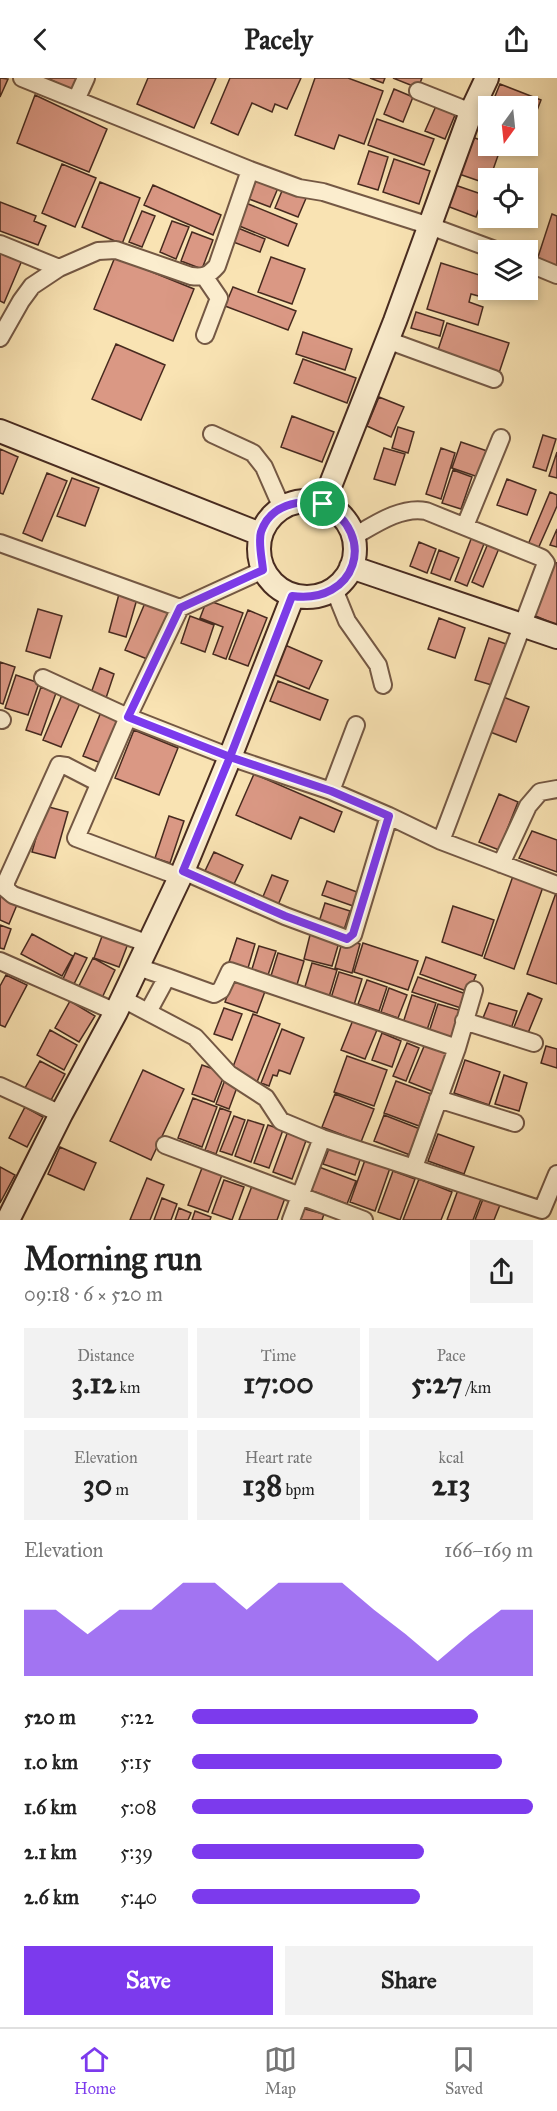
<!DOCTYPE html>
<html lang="en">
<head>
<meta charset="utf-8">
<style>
  body { margin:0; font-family:"IM FELL Great Primer",serif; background:#f2f2f2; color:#222; height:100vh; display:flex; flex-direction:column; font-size:22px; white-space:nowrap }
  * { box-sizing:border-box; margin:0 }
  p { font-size:20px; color:#767676 }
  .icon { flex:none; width:33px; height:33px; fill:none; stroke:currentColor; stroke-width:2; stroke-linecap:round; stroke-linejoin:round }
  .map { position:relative; height:1142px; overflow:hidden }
  .side { display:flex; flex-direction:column; background:#fff; flex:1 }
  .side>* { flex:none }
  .needle { width:39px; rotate:195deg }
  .controls { position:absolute; left:478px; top:18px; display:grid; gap:12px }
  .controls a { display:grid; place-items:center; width:60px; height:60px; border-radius:0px; background:#fff; box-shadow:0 3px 9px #0003; font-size:30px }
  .pin { position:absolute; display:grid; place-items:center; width:51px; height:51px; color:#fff; margin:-26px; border:3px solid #fff; border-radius:50%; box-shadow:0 2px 6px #0007 }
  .round { display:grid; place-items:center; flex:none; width:63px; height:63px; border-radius:0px; background:#f2f2f2 }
  .head { display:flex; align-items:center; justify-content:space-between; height:102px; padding:0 24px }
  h1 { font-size:33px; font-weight:800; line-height:45px }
  .stats { display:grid; grid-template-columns:repeat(3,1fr); gap:9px; height:102px; padding:6px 24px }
  .stats div { display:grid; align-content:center; border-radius:0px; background:#f2f2f2; text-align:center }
  .stats b { font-size:30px; font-weight:800 }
  .stats small { font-size:16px; font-weight:400 }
  .stats p { font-size:16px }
  .chart { height:168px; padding:12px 24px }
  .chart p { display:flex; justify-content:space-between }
  .chart svg { width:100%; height:108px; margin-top:6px; fill:#7c3aed; opacity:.7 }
  .button { display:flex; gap:12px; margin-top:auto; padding:12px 24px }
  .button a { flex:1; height:69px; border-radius:0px; background:#7c3aed; color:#fff; font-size:24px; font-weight:800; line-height:69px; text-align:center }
  .button a+a { background:#f2f2f2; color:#222 }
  ul { padding:0 24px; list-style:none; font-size:20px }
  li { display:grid; grid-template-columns:96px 72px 1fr; align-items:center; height:45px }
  li i { height:15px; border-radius:8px; background:#7c3aed }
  header { display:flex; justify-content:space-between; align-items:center; height:78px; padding:0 24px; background:#fff; font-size:27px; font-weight:800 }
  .dock { display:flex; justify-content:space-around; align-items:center; height:84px; border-top:2px solid #e0e0e0; background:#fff; font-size:16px; color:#767676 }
  .dock a { display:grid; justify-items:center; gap:3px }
  .dock .active { color:#7c3aed }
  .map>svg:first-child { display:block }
  .building { fill:#da9884; stroke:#472a1f; stroke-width:1.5 }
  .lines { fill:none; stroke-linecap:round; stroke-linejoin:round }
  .street-casing { stroke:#745844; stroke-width:20 }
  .secondary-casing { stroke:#472a1f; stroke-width:26 }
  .street { stroke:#fbedce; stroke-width:16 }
  .secondary { stroke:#fbedce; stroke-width:22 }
  .route-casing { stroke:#fff; stroke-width:12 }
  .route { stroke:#7c3aed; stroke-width:8 }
</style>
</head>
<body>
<header><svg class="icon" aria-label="back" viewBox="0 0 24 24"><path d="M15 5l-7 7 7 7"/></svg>Pacely<svg class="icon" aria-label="share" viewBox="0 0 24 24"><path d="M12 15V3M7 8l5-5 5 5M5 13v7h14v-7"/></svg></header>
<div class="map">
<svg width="557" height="1142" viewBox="0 0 557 1142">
  <rect width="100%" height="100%" fill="#f9e3b3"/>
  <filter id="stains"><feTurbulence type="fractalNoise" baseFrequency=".00333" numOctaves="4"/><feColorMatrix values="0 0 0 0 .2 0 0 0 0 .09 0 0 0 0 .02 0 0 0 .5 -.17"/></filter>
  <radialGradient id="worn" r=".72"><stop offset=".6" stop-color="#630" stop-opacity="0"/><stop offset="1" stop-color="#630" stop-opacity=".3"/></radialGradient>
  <path class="building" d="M0,0L8,1L0,19Z
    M47,0H80L74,13Z
    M148,0H216L194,50L137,26Z
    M230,0H301L287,31L275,26L272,34L252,25L238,57L211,45Z
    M315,0H348L383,13L364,66L339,57L334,71L295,57Z
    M370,0H385L383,5Z
    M393,0H422L418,10Z
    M500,6L541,22L528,56V28H491Z
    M394,11L413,19L403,44L384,36Z
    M35,17L107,51L89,94L17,65Z
    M436,28L455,37L445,61L425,53Z
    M377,41L434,61L424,87L368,67Z
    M472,59L489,65V68L501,69L488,106L459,96Z
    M369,73L388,79L378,112L358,106Z
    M394,81L430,93L419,126L383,114Z
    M62,86L96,100L75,149L42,135Z
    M256,102L278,110L270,129L249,121Z
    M100,104L140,120L122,166L82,149Z
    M153,107L221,137L213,157L144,127Z
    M455,107L484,117L476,139L447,128Z
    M284,108L307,118L298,139L275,130Z
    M0,124L36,138L34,143L46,148L38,167L0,153Z
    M246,125L297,146L288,168L237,147Z
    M142,133L155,138L142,169L129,164Z
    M552,136L557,138V188L537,182Z
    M172,143L189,149L176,181L160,174Z
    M233,148L265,161L260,174L228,162Z
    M192,154L213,162L202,191L181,183Z
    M0,171L23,180L4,225L0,223Z
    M115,179L194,211L173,263L94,231Z
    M271,179L305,191L292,226L258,214Z
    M441,185L489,200V210L486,220L471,216L469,224L483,229L478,247L427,231Z
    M233,209L296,233L288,252L225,228Z
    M416,234L444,243L440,258L411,250Z
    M447,245L509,265L498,298L436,278Z
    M303,254L352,271L345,292L296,276Z
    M116,266L165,287L141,342L92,321Z
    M303,281L356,300L347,325L294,305Z
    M379,319L404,329L391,359L367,348Z
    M292,338L334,354L322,384L281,369Z
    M398,349L414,354L408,375L392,370Z
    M543,357L556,361L546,393L533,389Z
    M461,364L493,375L484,401L452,390Z
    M384,370L405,376L395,407L374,401Z
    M441,370L455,375L441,421L426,416Z
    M0,371L18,379L3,416L0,415Z
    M557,374V400L549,398Z
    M453,392L472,399L461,431L442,425Z
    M47,395L67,403L42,463L23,455Z
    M72,400L99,410L85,448L57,438Z
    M507,401L536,412L527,437L497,427Z
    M550,414L557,417V428L537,473L527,469Z
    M557,451V469L550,467Z
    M473,456L486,461L467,508L455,503Z
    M489,463L500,468L483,509L472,504Z
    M419,464L436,471L427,495L410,488Z
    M439,472L459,480L450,502L431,495Z
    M550,482L557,485V547L531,536Z
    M119,516L137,521L126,559L109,554Z
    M207,522L243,535L226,581L213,576L223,549L200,540Z
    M145,525L172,536L152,583L125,572Z
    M38,531L62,538L50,580L26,573Z
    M248,532L267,540L248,588L229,581Z
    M190,538L214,547L205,574L181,565Z
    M439,540L465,550L455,580L428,571Z
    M489,560L509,567L495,608L475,602Z
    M285,567L322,583L309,611L273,596Z
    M0,584L15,589L3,626L0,625Z
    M100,590L114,596L106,620L91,615Z
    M16,597L39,605L28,637L5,630Z
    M278,603L328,622L320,642L270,623Z
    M41,609L56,615L41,657L26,652Z
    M62,617L80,625L61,669L43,662Z
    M498,617L529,629L516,664L485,652Z
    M101,634L119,642L101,685L83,678Z
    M134,652L178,670L159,717L115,700Z
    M254,696L342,734L334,754L300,739L291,761L236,737Z
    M499,716L518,724L499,772L479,764Z
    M45,728L68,734L55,780L32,774Z
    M169,738L184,743L170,785L155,780Z
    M532,753L557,762V794L519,780Z
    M214,774L243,787L234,806L205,793Z
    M272,797L288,803L278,827L262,821Z
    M513,798L543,809L514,891L484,880Z
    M327,803L357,814L353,828L322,817Z
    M557,812V906L527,896Z
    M0,815L19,822L9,846L0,842Z
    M325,825L350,833L343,855L318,847Z
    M453,828L494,842L482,878L442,864Z
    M0,847L11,851L4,871L0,870Z
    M104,853L129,863L119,889L94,880Z
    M311,853L340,861L332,888L304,881Z
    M32,856L73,878L62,898L21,876Z
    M237,860L255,866L248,890L229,884Z
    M343,861L360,866L352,895L335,890Z
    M363,865L418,883L408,912L354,894Z
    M259,868L276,873L268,897L252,891Z
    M75,875L87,880L74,906L63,901Z
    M278,875L304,883L296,910L270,901Z
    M426,879L476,897L469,914L420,896Z
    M93,880L115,892L101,922L78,910Z
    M312,885L337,892L329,919L304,912Z
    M339,894L362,901L354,927L331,920Z
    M6,897L27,907L5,949L0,947V908Z
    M235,897L267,908L257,935L225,924Z
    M418,899L466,916L461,930L412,914Z
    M367,902L387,909L379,933L358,926Z
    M389,910L407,917L398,940L381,934Z
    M528,915L542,921L528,955L514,949Z
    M412,917L436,925L427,952L403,945Z
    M70,923L95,938L79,964L55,950Z
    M489,925L517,933L511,951L483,940Z
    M438,926L462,933L452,964L428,957Z
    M224,930L242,936L232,962L214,956Z
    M253,936L280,946L257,1004L231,994Z
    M353,942L377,952L365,981L341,972Z
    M282,951L304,960L290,996L279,992L277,998L273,997L269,1008L261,1005Z
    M50,952L77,967L64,992L37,977Z
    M382,955L401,963L392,989L372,982Z
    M407,965L419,970L406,1003L393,998Z
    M425,966L449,976L434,1014L409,1004Z
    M546,968L557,971V990L541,985Z
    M347,978L387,992L374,1028L334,1014Z
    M465,982L500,994L489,1027L454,1015Z
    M40,983L65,996L50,1024L25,1010Z
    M202,987L225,995L214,1024L192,1016Z
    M143,992L184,1011L151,1082L110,1063Z
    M504,997L527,1005L519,1033L495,1026Z
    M226,999L239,1004L229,1031L216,1026Z
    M396,1003L431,1016L419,1048L384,1035Z
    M335,1016L374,1031L361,1064L322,1049Z
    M193,1020L217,1029L202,1069L178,1060Z
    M25,1029L43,1039L27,1069L9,1060Z
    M220,1030L231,1034L216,1076L205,1072Z
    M384,1037L420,1051L410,1077L374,1063Z
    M234,1038L245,1042L232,1077L220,1073Z
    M248,1042L264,1047L251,1084L235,1078Z
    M268,1047L283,1052L269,1090L254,1085Z
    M288,1053L307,1060L292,1101L273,1094Z
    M438,1056L474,1069L464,1096L428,1083Z
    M330,1068L361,1079L355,1097L323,1086Z
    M60,1069L96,1085L84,1112L48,1096Z
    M365,1082L390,1090L375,1133L350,1124Z
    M0,1089L15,1097L0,1125Z
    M319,1089L356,1103L347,1126L310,1112Z
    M202,1090L222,1097L208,1134L188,1127Z
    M393,1093L415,1101L400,1142L378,1134Z
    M147,1100L164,1107L150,1142H130Z
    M419,1101L452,1114L441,1142H403Z
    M224,1102L244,1109L232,1142L212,1135Z
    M252,1108L285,1120L277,1142H239Z
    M458,1112L481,1121L473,1142H447Z
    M162,1120L177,1126L171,1142H154Z
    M483,1121L500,1127L494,1142H475Z
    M179,1130L191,1135L188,1142H175Z
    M301,1130L324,1136L322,1142H298Z
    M195,1133L211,1139L210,1142H192Z"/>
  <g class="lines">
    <g class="street-casing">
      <path id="street" d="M22,0L250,92L299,110L323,114L430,148L495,172
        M418,13L471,34
        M76,22L86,0
        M0,166L59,190
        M528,185L557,197
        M204,198L219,220L205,257
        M0,260L21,223L32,208L59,190L98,173L116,172L191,198C204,200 209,197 217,188L250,92
        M387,262L494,301
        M212,356L253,375L264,389L282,430
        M465,448L501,360
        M353,459C374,447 401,428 426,433L535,477L542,480L546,485L441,763
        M0,465L180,530L263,492
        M334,511L347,543L378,587L383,607
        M180,530L128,639L76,760L180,799
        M43,600L128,639L230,679L331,713L389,738L441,763L557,807
        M0,641L2,642
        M99,705L66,688L59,687L6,804V811L13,817L149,866
        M331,713L356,647
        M501,786L528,728L540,714L557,711
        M183,793L285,838L347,861L353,857L389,738
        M0,883L116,934
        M138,889L167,899
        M123,921L195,959L229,996L266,1020L281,1043L322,1060L542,1132L557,1096
        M148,934L167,899L214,916L221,912L230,893L457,970
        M464,943L534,965
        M0,1008L61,1036
        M438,1021L515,1045
        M165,1067L364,1142
        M414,1089L457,970L474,912
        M291,1142L322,1060"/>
    </g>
    <g class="secondary-casing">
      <path id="secondary" d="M0,353L260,456
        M259 471a48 48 0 1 1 96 0a48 48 0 1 1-96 0Z
        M323,426L395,243L471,34L487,0
        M351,489L557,559
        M8,1142L61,1036L116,934L183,793L230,679L293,518"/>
    </g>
    <use href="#street" class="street"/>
    <use href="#secondary" class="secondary"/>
  </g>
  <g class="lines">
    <g class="route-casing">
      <path id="route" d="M323,426C298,421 270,427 261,454C258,464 262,481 263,492L180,530L128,639L230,679L183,793L285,838L347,861L353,856L389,738L331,713L230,679L292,518C356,527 379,457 323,426"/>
    </g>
    <use href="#route" class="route"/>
  </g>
  <rect width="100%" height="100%" filter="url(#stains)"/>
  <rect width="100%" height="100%" fill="url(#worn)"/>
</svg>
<div class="controls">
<a><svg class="needle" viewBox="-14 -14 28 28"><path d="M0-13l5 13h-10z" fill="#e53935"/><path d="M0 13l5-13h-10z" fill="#767676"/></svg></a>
<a><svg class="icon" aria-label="locate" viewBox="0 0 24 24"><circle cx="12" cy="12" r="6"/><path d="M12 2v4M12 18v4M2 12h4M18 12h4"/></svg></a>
<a><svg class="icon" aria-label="layers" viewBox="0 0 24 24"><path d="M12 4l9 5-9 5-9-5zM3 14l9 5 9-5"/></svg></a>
</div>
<div class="pin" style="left:323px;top:426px;background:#1e9e55"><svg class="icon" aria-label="arrive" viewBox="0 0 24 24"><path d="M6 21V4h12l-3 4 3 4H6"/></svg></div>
</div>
<section class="side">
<div class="head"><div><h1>Morning run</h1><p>09:18 · 6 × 520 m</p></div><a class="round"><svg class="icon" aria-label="share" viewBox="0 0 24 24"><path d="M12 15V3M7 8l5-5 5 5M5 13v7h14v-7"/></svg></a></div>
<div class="stats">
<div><p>Distance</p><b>3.12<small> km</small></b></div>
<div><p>Time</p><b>17:00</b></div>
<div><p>Pace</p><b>5:27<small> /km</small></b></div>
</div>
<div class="stats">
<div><p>Elevation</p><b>30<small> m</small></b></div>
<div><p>Heart rate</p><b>138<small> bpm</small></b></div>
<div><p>kcal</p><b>213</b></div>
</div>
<div class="chart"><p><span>Elevation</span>166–169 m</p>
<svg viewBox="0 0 160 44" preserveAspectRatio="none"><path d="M0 44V17L10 17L20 27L30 17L40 17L50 6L60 6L70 17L80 6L90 6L100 6L110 17L120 27L130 38L140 27L150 17L160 17V44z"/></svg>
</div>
<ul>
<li><b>520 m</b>5:22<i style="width:84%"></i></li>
<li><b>1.0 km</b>5:15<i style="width:91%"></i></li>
<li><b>1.6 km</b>5:08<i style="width:100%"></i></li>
<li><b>2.1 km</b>5:39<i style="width:68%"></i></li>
<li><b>2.6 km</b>5:40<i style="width:67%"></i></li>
</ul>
<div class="button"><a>Save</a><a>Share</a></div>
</section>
<nav class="dock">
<a class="active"><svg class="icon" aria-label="home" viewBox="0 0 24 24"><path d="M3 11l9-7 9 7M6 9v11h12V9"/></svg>Home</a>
<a><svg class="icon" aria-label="map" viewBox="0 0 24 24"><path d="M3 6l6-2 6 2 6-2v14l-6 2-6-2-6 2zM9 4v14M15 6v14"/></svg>Map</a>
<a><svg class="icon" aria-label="saved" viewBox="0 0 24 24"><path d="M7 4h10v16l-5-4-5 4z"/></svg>Saved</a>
</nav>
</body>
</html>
